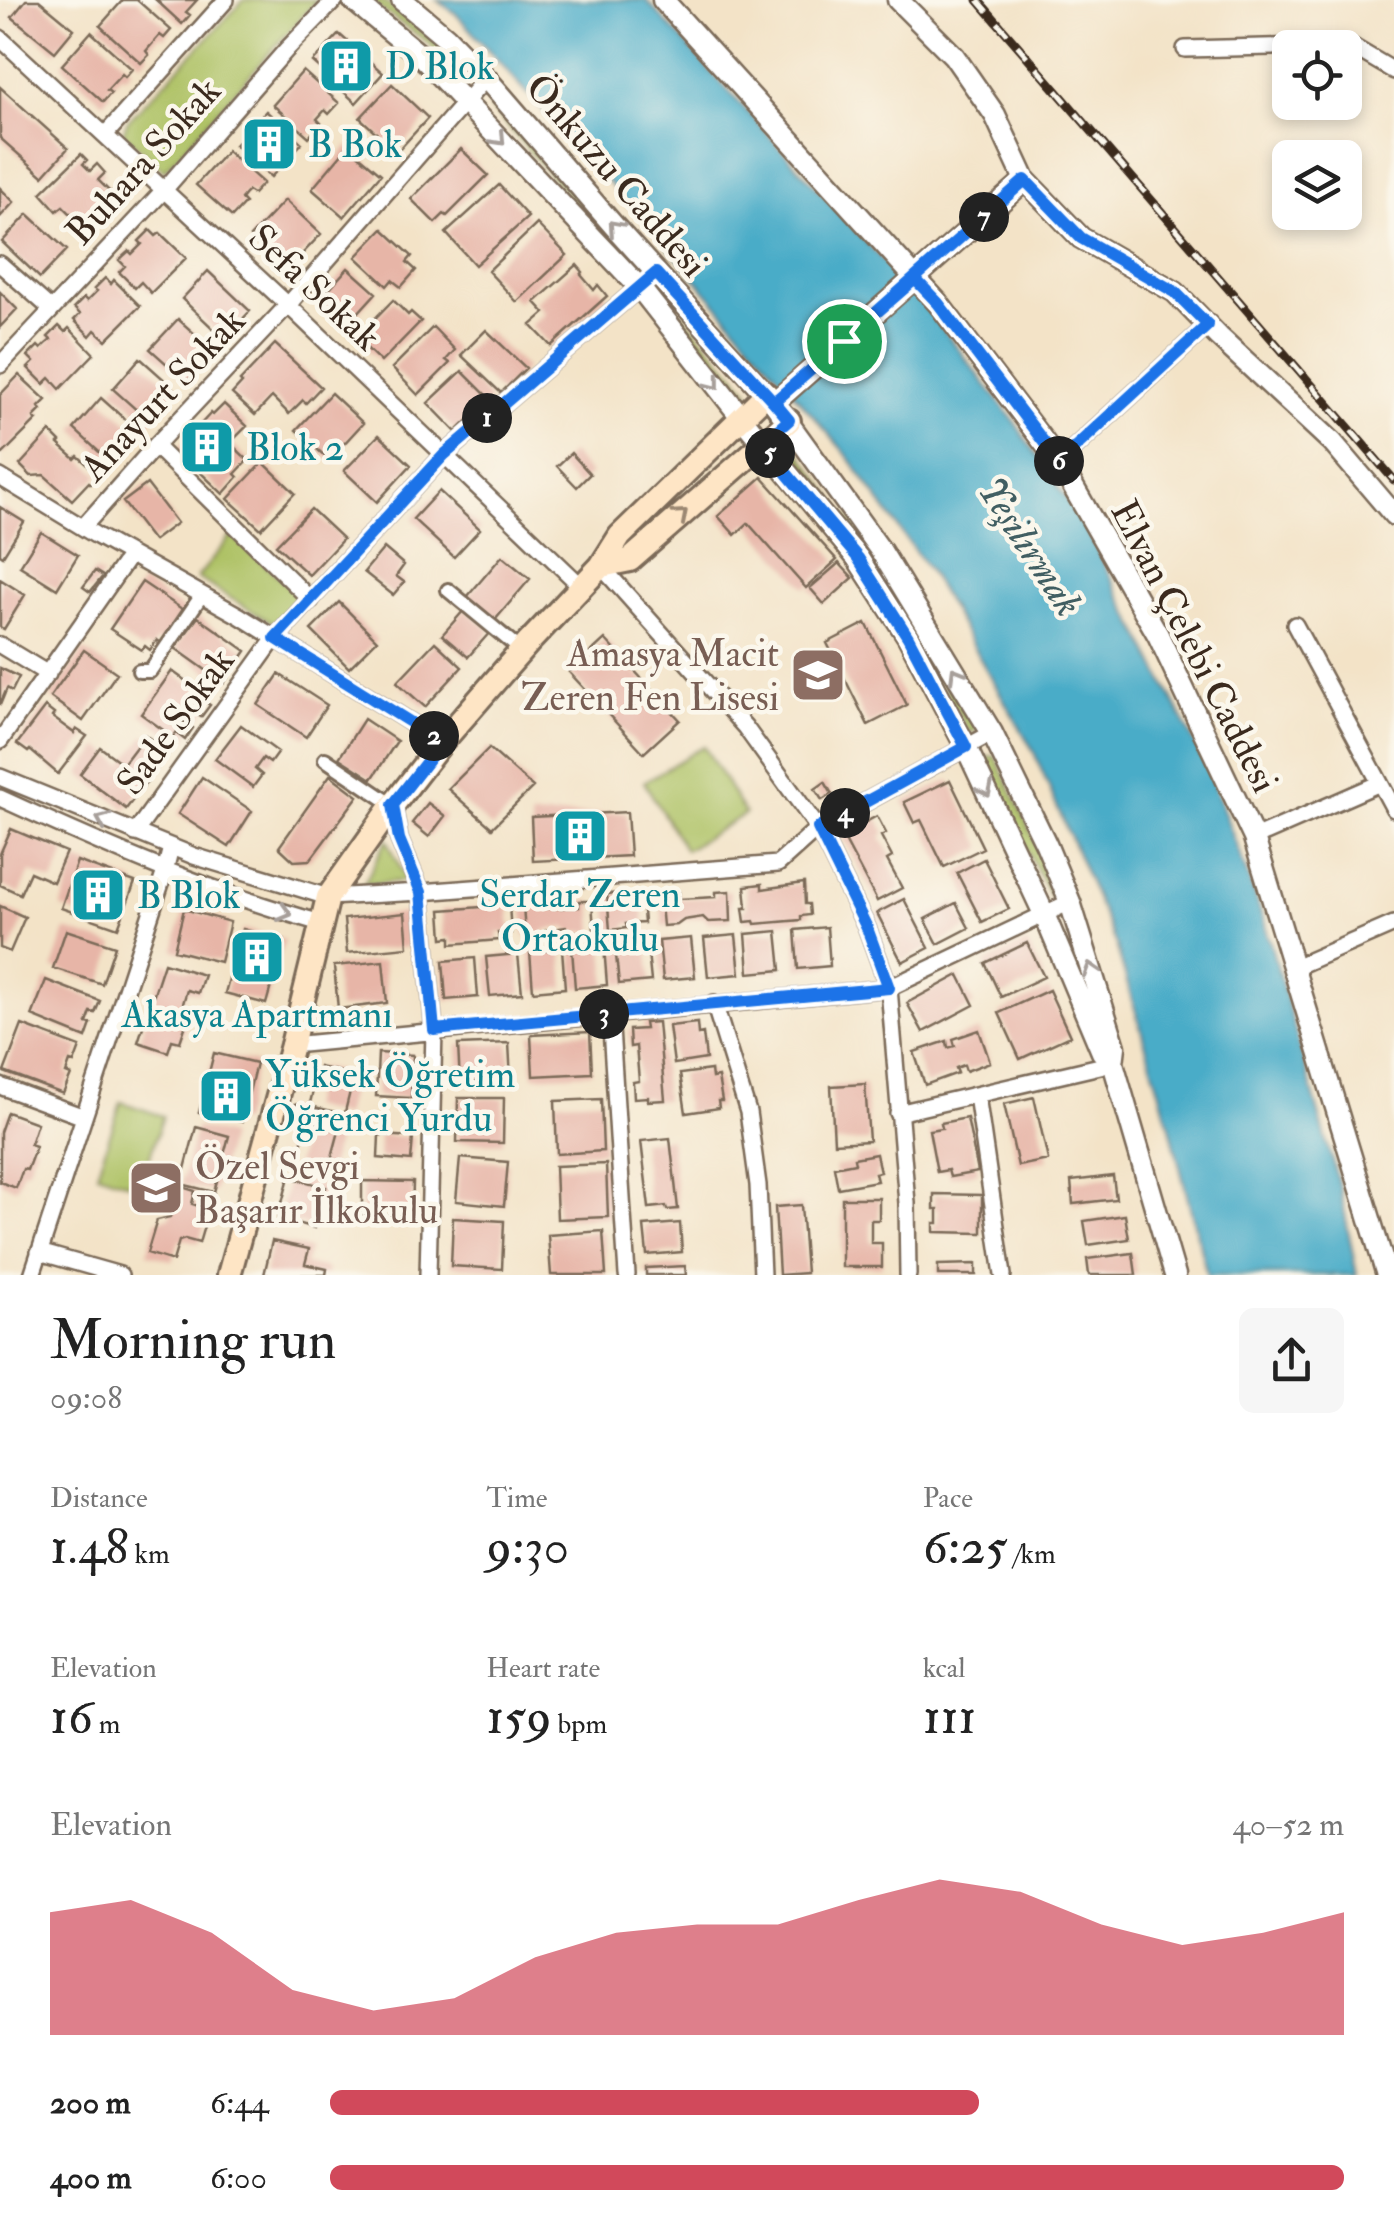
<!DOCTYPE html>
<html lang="en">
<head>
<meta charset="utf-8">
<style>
  body { margin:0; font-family:"IM FELL Double Pica",serif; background:#f6f6f6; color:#222; height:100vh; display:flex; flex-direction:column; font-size:38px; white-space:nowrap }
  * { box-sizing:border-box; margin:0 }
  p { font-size:32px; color:#767676 }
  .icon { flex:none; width:55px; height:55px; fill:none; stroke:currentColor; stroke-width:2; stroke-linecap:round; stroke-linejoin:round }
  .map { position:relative; height:1275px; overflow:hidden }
  .details { display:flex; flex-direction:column; background:#fff; flex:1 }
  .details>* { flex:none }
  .buttons { position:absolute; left:1272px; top:30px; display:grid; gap:20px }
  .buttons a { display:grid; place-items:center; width:90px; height:90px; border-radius:15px; background:#fff; box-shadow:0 5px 15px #0003; font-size:50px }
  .pin { position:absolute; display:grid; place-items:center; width:85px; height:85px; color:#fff; margin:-42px; border:5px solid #fff; border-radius:50%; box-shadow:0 2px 10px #0007 }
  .km { position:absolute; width:50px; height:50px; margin:-25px; border-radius:50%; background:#222; color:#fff; font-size:28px; line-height:50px; text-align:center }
  .round { display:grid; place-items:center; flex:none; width:105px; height:105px; border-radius:15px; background:#f6f6f6 }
  .summary { display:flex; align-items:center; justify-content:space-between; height:170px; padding:0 50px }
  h1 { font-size:55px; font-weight:600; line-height:75px }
  .figures { display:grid; grid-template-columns:repeat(3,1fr); gap:15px; height:170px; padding:10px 50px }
  .figures div { display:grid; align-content:center }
  .figures b { font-size:50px; font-weight:600 }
  .figures small { font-size:28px; font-weight:400 }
  .figures p { font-size:28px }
  .chart { height:280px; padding:20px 50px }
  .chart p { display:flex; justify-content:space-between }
  .chart svg { width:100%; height:180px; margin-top:10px; fill:#d1495b; opacity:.7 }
  ul { padding:0 50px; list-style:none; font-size:32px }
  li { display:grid; grid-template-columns:160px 120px 1fr; align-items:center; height:75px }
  li i { height:25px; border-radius:12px; background:#d1495b }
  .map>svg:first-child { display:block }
  .green { fill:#afc266; stroke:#757642; stroke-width:2.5 }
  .water { fill:#49acc8; stroke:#426b73; stroke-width:2.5 }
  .building { fill:#e7b5a7 }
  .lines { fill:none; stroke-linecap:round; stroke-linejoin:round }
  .pedestrian-casing { stroke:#7b6b59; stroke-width:18 }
  .minor-casing { stroke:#7b6b59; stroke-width:20 }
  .tertiary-casing { stroke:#7b6b59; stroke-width:25 }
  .secondary-casing { stroke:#7b6b59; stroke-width:28 }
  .pedestrian { stroke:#fff; stroke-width:12 }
  .minor { stroke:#fff; stroke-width:15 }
  .tertiary { stroke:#fff; stroke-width:20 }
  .secondary { stroke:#fee5c5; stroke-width:22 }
  .rail-casing { stroke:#3b2a1e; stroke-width:9 }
  .rail { stroke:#fbf7ec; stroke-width:5; stroke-dasharray:15; stroke-linecap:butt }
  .oneway { stroke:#a79f9a }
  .oneway2 { stroke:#9c8872 }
  .route-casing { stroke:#fff; stroke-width:20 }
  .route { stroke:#1a73e8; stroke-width:12 }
  .labels { text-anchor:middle; stroke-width:9; stroke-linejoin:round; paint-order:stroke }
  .culture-label { font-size:38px; fill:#0d838f; stroke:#fbf7ec; text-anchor:start }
  .street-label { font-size:38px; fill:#3b2a1e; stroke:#fbf7ec }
  .education-label { font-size:38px; fill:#785e54; stroke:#fbf7ec; text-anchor:end }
  .water-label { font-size:40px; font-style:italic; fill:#415e62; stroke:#fbf7ec }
</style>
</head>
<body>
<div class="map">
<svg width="1394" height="1275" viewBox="0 0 1394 1275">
  <rect width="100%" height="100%" fill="#fbf7ec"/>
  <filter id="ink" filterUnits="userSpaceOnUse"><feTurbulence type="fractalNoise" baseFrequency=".01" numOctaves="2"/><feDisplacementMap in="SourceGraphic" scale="20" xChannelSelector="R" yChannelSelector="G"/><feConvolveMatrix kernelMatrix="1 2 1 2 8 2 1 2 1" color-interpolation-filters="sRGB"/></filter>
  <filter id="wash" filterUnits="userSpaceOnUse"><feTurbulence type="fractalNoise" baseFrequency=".0048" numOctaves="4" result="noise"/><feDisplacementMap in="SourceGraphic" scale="40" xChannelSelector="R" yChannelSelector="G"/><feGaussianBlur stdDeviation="2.25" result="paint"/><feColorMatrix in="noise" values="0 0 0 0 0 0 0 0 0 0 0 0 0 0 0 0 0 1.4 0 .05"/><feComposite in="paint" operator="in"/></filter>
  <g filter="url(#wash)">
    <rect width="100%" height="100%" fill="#f3e3c7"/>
    <path class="green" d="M244,0H317L164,171L123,133L127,122Z
      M368,0H382L434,40L473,79L467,85L427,42Z
      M496,104L646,275L642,279L490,107Z
      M662,292L749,391L742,398L657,296Z
      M787,436L855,527L978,727L974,732H969L905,614L849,527L777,444Z
      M232,535L303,598L283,619L274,624L197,578Z
      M704,746L745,814L685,850L644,782Z
      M989,756L996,757L1059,892L1050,897L984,763Z
      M387,839L405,878L403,881L364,884Z
      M121,1102L163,1116L140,1187L97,1173Z"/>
    <path class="water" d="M437,0H646L928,310L1012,418L1087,530L1210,773L1264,921L1340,1188L1357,1275H1207L1170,1127L1116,945L1033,750L929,571L847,455L685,267L455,13Z"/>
    <g id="blocks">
      <path class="building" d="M26,0H39L74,29L55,52L12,17Z
        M123,0H137L171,30L164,38L160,35L146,51L149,55L141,63L100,26Z
        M156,0H197L186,12L190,15L182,24Z
        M91,32L132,69L125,77L122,74L107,90L111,93L103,102L62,65Z
        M339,34L383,73L356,103L334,83L340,77L336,74L331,70L327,74L313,62Z
        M303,71L339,103L329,114L325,110L317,119L321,123L309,137L273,105Z
        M392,84L428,118L397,152L360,118Z
        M0,87L68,148L43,176L0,138Z
        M266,111L302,143L292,154L287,150L284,154L280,159L284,163L271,177L235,145Z
        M348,146L381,174L344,217L312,189Z
        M461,149L488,175L447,216L444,214L435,223L411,199Z
        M227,151L263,183L253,194L248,191L245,194L241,199L245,203L232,217L196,185Z
        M81,154L87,160L83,164L90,171L97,164L105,173L98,180L111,193L115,189L118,193L89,222L93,226L84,235L75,226L78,221L63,206L57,211L41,193Z
        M499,185L528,217L475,265L446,233Z
        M0,188L14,202L0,217Z
        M285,200L321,234L286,271L250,237Z
        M28,214L67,250L40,278L2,242Z
        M537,224L567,255L517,302L488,271Z
        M383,229L412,256L407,262L416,270L401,287L392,280L387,286L356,257Z
        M150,230L156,236L160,233L186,258L151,293L141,282L135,288L119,272L125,266L119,260L129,251L132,254L142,244L139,241Z
        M577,265L583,272L581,275L594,290L598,285L607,296L551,346L531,325L545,313L535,302Z
        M348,268L376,293L346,326L318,301Z
        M208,271L250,311L224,339L182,299Z
        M105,278L111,284L114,280L140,306L106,340L95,330L90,336L74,320L80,314L74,308L84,298L87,301L97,291L94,289Z
        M0,292L17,309L0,327Z
        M393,300L408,315L411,312L421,321L381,362L356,338Z
        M178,319L214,351L187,382L150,349Z
        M59,326L65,332L69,328L94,354L60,389L50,378L44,384L28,368L34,362L28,356L38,346L41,349L46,344L51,340L48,337Z
        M433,327L455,350L446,360L450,363L418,395L392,368Z
        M486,330L526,368L501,393L461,355Z
        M275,344L321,387L306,403L303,400L289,414L272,397L255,415L232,394L242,383L240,381Z
        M140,358L177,391L150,422L113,389Z
        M462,371L490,399L456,432L428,403Z
        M19,375L46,400L39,407L41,410L34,417L37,420L3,454L0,452V395Z
        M331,393L363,423L329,460L296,430Z
        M101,398L138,431L110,462L74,429Z
        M224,404L247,426L230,443L248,460L235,474L238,477L223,494L177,450L211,413L213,415Z
        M50,432L60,442L58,444L75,459L78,456L99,475L91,484L89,482L72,500L44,475L31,476L20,465Z
        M379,435L411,465L377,502L344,471Z
        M571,453L590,474L577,487L557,466Z
        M263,462L295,493L261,529L228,499Z
        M762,477L837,560L806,588L748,523L735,535L718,516Z
        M147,484L177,523L153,541L123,502Z
        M439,491L480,529L454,557L413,519Z
        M0,507L24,522L3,556L0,554Z
        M311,509L343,539L309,575L276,545Z
        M41,532L78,555L57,589L20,566Z
        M384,548L404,565L396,576L404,582L393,595L364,572Z
        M502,556L530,579L495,620L467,597Z
        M839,563L853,578L824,604L810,588Z
        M95,571L103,576L90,592L83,587Z
        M0,579L25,595L4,629L0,627Z
        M142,582L185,611L163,644L157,640L150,650L145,646L142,650L110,629Z
        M339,602L377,640L349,668L311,630Z
        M465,609L491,631L468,657L442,635Z
        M198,617L246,651L224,683L175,648Z
        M866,623L907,705L868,725L827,643Z
        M605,639L680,720L644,753L569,672Z
        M435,642L462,667L425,707L397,682Z
        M84,650L117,673L83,721L50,697Z
        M0,668L19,677L12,691L7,688L0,705Z
        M172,671L204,694L201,699L210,705L201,717L192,711L184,722L193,728L185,740L176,733L173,737L141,714Z
        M279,674L327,705L306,737L258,705Z
        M45,707L54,714L52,717L74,733L76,729L87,736L58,774L30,750L28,752L17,744Z
        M364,719L397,741L372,779L339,758Z
        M241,725L278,752L270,763L263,758L255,769L262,775L253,787L215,759Z
        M145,735L169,753L126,809L80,774L100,747L123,764Z
        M489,748L533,787L492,828L448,789Z
        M330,775L358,796L310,860L294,861L279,847Z
        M202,777L252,811L229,847L178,814Z
        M950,780L983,848L944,867L921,820L914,823L904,802Z
        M825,782L832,794L822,800L815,789Z
        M428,803L445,816L429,837L412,823Z
        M627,812L630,856L533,861L531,817Z
        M877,816L886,833L881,836L892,857L887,860L902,888L877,901L842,835Z
        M11,829L66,852L53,882L30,872L20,894L0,885V854Z
        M984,859L1009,909L982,922L957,873Z
        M77,861L135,882L118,928L61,908Z
        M804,883L805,904H809L810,915L801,916V920L755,924L754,921L745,922L743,908H747L745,886L762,884V889Z
        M730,891L731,921L708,922L703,917L684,920L677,925L663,926L660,893L679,892V899L716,897V892Z
        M624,893V900L642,899L644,923L626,924L627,928L610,930L607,894Z
        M904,899L929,948L902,962L877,913Z
        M579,901H592L594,931L571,932L566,927L546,930L540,935L525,936L523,903L541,902L542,909L579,907Z
        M956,903L969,928L938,944L925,919Z
        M509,905L511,933H498L499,940L451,944V937L443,938L441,910Z
        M0,906L25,917L10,952L0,948Z
        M184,909L230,922L220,962L174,950Z
        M405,913L408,947L347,953L344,919Z
        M827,927L830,966L798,969L795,930Z
        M243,929L284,940L266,1004L225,993Z
        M66,930L115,946L102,984L53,968Z
        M777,931L781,970L749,973L746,934Z
        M736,935L740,974L708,977L704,938Z
        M691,938L695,977L663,980L659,941Z
        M647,943L651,981L619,984L615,946Z
        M1027,943L1044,977L1001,997L985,963Z
        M604,946L607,985L575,988L572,949Z
        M562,949L565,988L533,991L530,952Z
        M518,954L522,993L490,996L486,957Z
        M475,958L478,997L446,1000L443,961Z
        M383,961L387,1003L338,1009L334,966Z
        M164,963L204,975L198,993L187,990L182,1007L191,1010L180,1042L172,1040L168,1052L138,1042Z
        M959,975L974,1005L923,1032L907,1003Z
        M46,980L100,1001L95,1013L91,1012L87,1023L91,1024L86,1038L32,1016Z
        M1049,990L1070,1036L1020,1059L999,1013Z
        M658,1022L665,1100L648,1101V1097L634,1098L633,1082L639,1081L636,1046L630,1047L629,1030L645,1029L644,1023Z
        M697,1023L698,1034L703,1033L706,1059L674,1064L669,1026Z
        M22,1025L80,1047L74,1063L70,1062L66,1073L71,1075L63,1094L4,1072Z
        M979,1030L990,1062L966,1071L964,1065L956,1068L958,1073L925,1085L914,1052L947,1041L948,1048L955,1046L953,1039Z
        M590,1032L592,1073L533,1076L531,1035Z
        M509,1043L511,1080L460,1083L458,1045Z
        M214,1053L256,1063L242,1122L199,1112Z
        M378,1053L413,1055L411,1098L376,1096Z
        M319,1067L354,1075L344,1116L309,1107Z
        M711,1070L712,1078L718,1077L722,1101H718L719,1108L686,1113L680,1074Z
        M865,1084L869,1141L834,1143L831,1086Z
        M1034,1097L1048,1160L1018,1166L1004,1104Z
        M458,1098H504L503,1143L457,1142Z
        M601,1099L603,1151L557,1154L555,1101Z
        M7,1112L37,1123L30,1144L36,1146L27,1170L23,1169L16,1188L0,1182V1132Z
        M967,1118L978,1172L950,1177L948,1170L937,1172L929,1130L942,1128L941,1123Z
        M307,1122L339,1131L328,1172L296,1164Z
        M196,1127L229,1136L214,1192L181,1184Z
        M379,1135L413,1137L411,1161L378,1158Z
        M670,1138L678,1209L667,1210L666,1206L649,1208L641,1141Z
        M876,1154L880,1172L875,1173L877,1181L838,1188L834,1167L855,1163L854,1158Z
        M460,1158L508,1162L504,1206L456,1201Z
        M606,1164L608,1217L557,1219L555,1166Z
        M1113,1176L1116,1199L1073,1204L1071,1181Z
        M289,1177L326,1187L314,1228L278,1218Z
        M362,1181L413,1182L412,1215L362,1214Z
        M179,1186L195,1191L192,1204L209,1209L199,1243L185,1239L179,1241L173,1261L147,1253L157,1220L170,1217Z
        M934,1194L982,1195V1233L934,1232V1223H938V1209H934Z
        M842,1198H879V1220H871V1243H882V1267H842Z
        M801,1205L806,1273L779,1275L775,1207Z
        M1125,1215L1129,1239L1088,1245L1084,1221Z
        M453,1218L504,1221L502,1269L451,1266Z
        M680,1223L682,1252L647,1255L644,1226Z
        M603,1231L606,1275H551L548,1235Z
        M272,1241L309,1249L305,1264L327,1269L326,1275H264Z
        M1133,1253L1136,1275H1089L1087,1259Z
        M976,1264V1275H938V1265Z
        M685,1266L686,1275H646V1268Z"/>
    </g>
  </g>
  <g filter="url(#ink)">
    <use href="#blocks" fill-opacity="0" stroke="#7b6b59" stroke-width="2.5"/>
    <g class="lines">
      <g class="pedestrian-casing">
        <path id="pedestrian" d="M448,590L522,651
          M139,671H150L202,595
          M325,759L393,805
          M298,1111L357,1125"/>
      </g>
      <g class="minor-casing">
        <path id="minor" d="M0,38L288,305L582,587
          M1185,49L1350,45L1394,71
          M105,135L226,0
          M0,264L51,309
          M0,365L164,190L287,49L335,0
          M155,446L311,600
          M1059,462L1208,325
          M0,477L97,536L240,616L442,742
          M83,527L155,446L288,305L486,78
          M601,566L745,727L818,828L867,928L889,988L907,1203L908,1275
          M1295,625L1394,809
          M0,645L48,674
          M0,741L130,555
          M0,777L194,856L328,897L421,892L778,864L818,828L992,733
          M0,798C107,847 207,891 321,923
          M393,805L399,839L421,892L434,1030L428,1275
          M135,833L275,638L444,455L656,273
          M1254,838L1380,783
          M1295,967L1394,924
          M714,1003L748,1112L758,1185L762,1275
          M610,1013L627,1275
          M292,1045L889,988L1070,902
          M0,1086L84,1117
          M977,1095L1003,1275
          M898,1113L1113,1063
          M39,1252L120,1275
          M32,1275L165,871L171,847"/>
      </g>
      <g class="tertiary-casing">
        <path id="tertiary" d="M353,0L422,57L640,288L742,418L857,558L908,637L966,747L1044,914L1102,1052L1113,1063
          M402,0L446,37L486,78L614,226L774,403L881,551L992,733L1046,844L1070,902L1115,1047L1113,1063L1175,1275
          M663,0L938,303L1059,462L1158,635L1254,838L1387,1275
          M898,0L954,56L995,115L1025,180L1081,238L1175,292L1219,337L1332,442L1394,515
          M774,403L1025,180"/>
      </g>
      <g class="secondary-casing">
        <path id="secondary" d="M601,566L630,560L789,421
          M229,1275L292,1045L328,897L393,805L442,742L529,642L601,566L620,536L766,394"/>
      </g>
      <use href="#pedestrian" class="pedestrian"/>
      <use href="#minor" class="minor"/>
      <use href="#tertiary" class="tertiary"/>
      <use href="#secondary" class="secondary"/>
      <g class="rail-casing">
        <path id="rail" d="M978,0L1394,480"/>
      </g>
      <use href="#rail" class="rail"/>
    </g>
    <defs><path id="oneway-chevron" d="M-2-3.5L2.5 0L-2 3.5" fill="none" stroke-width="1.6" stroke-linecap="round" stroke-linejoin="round" transform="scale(2.5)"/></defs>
    <g class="oneway">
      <use href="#oneway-chevron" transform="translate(499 139) rotate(47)"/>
      <use href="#oneway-chevron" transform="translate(615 227) rotate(-132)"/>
      <use href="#oneway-chevron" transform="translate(714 383) rotate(52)"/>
      <use href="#oneway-chevron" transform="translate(956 674) rotate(-121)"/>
      <use href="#oneway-chevron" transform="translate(986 790) rotate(65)"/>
      <use href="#oneway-chevron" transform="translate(103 820) rotate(-157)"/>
      <use href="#oneway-chevron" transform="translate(285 913) rotate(16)"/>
      <use href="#oneway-chevron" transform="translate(1091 969) rotate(-108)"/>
    </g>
    <use class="oneway2" href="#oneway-chevron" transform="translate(681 515) rotate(-41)"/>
  </g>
  <g class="lines" filter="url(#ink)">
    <g class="route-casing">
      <path id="route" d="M844,341L774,402L656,273L444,455L275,638L442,742L393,805L399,839L421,892L434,1030L889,988L867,928L818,828L966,747L908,637L858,558L762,444L789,420L774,402L915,279L938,303L1059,462L1208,325L1175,292L1081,238L1025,180L844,341"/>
    </g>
    <use href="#route" class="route"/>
  </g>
  <defs>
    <g id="building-square" transform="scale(2.875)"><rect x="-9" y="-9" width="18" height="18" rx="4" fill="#0f9aa8" stroke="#fbf7ec"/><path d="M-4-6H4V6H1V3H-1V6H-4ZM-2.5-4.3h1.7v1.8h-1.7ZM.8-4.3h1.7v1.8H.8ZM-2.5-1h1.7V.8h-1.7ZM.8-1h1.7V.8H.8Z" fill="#fff"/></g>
    <g id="school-square" transform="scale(2.875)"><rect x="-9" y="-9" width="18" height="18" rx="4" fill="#8d6e63" stroke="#fbf7ec"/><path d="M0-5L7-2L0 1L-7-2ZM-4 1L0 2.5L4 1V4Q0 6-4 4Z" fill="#fff"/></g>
  </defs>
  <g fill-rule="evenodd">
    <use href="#building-square" x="346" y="66"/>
    <use href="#building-square" x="269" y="144"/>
    <use href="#building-square" x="207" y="447"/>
    <use href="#school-square" x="818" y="675"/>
    <use href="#building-square" x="580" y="836"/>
    <use href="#building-square" x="98" y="895"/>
    <use href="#building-square" x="257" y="957"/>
    <use href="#building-square" x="226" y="1096"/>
    <use href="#school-square" x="156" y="1188"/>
  </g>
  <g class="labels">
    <g class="culture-label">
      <text x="385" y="79">D Blok</text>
      <text x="308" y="157">B Bok</text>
      <text x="246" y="460">Blok 2</text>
      <text x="580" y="907" text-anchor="middle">Serdar Zeren<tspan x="580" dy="44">Ortaokulu</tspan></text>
      <text x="137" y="908">B Blok</text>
      <text x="257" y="1027" text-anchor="middle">Akasya Apartmanı</text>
      <text x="265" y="1087">Yüksek Öğretim<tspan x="265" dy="44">Öğrenci Yurdu</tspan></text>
    </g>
    <g class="street-label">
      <text transform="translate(143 161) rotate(-48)" y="13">Buhara Sokak</text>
      <text transform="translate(617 175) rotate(49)" y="13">Önkuzu Caddesi</text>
      <text transform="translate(315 287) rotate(43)" y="13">Sefa Sokak</text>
      <text transform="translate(162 394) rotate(-47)" y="13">Anayurt Sokak</text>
      <text transform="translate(1195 646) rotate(63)" y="13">Elvan Çelebi Caddesi</text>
      <text transform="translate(175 721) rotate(-54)" y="13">Sade Sokak</text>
    </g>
    <g class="education-label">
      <text x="779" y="666">Amasya Macit<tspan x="779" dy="44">Zeren Fen Lisesi</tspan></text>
      <text x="195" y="1179" text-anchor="start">Özel Sevgi<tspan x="195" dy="44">Başarır İlkokulu</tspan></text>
    </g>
    <g class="water-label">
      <text transform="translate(1031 546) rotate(57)" y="14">Yeşilırmak</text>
    </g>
  </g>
</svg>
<div class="buttons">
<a><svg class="icon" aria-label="locate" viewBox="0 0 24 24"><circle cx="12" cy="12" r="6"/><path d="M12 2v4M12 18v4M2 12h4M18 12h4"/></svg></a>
<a><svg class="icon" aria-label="layers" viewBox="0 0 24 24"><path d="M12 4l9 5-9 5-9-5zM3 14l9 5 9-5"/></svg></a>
</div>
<div class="pin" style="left:844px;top:341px;background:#1e9e55"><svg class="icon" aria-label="arrive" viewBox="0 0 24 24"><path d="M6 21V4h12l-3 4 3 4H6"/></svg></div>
<b class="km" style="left:487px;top:418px">1</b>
<b class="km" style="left:434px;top:736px">2</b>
<b class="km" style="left:604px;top:1014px">3</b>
<b class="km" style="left:845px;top:813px">4</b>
<b class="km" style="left:770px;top:453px">5</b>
<b class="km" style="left:1059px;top:461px">6</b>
<b class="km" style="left:984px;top:217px">7</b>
</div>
<section class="details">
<div class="summary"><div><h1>Morning run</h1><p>09:08</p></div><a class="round"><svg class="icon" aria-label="share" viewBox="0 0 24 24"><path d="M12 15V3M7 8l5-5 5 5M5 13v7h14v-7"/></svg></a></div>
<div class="figures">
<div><p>Distance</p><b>1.48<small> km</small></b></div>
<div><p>Time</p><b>9:30</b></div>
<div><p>Pace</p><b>6:25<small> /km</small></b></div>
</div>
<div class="figures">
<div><p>Elevation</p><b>16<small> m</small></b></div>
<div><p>Heart rate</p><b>159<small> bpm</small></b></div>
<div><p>kcal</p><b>111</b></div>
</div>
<div class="chart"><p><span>Elevation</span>40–52 m</p>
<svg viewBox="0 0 160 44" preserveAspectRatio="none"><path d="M0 44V14L10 11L20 19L30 33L40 38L50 35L60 25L70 19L80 17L90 17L100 11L110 6L120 9L130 17L140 22L150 19L160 14V44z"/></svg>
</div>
<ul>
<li><b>200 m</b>6:44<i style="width:64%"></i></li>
<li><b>400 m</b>6:00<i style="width:100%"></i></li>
</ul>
</section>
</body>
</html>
